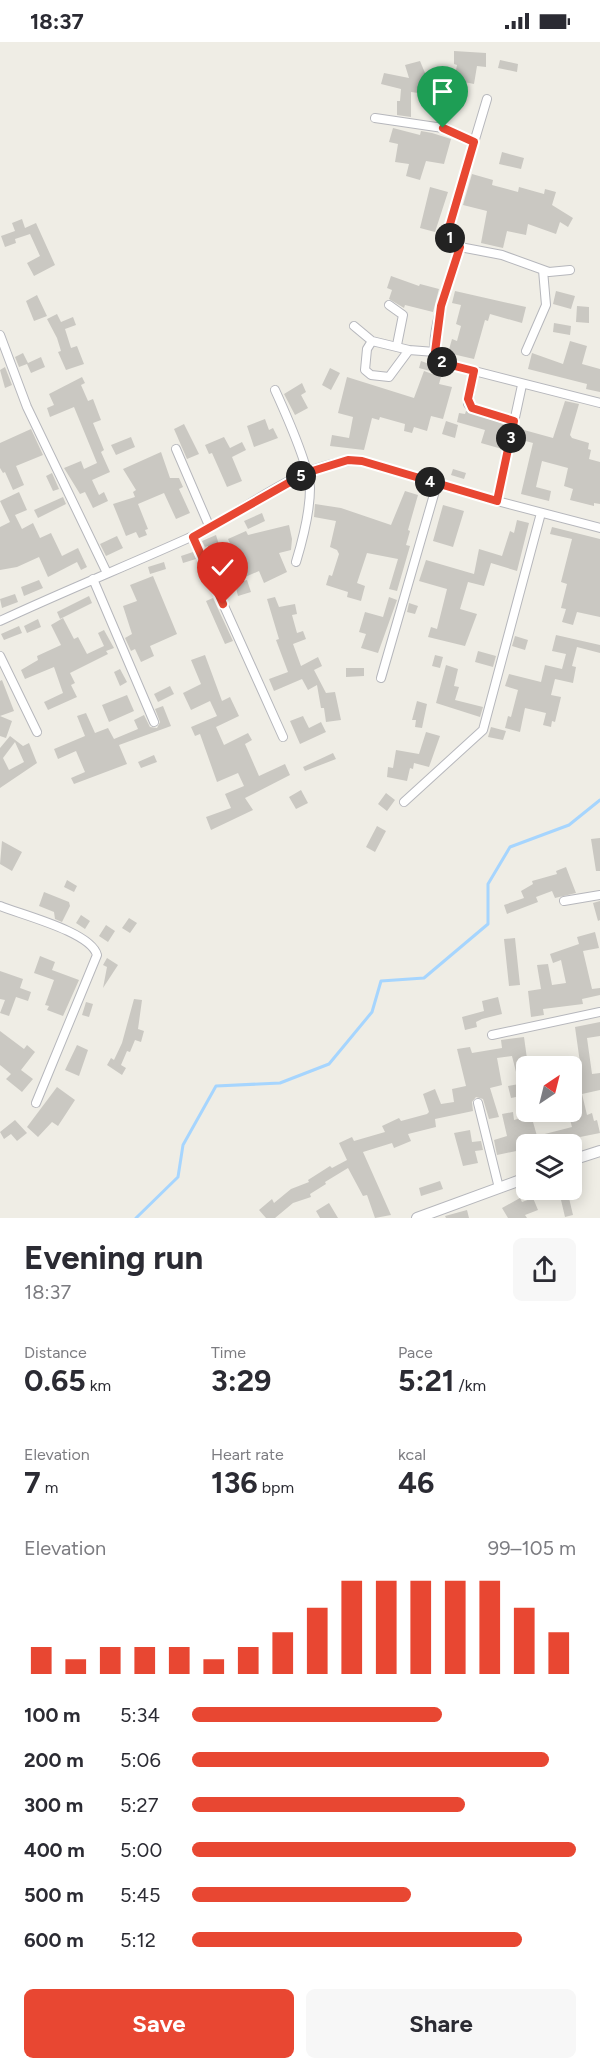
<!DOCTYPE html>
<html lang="en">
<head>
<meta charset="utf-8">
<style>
  body { margin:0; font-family:Figtree,sans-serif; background:#f7f7f7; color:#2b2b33; height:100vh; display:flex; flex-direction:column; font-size:22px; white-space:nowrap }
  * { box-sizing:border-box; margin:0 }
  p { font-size:20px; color:#7c7c81 }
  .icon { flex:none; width:33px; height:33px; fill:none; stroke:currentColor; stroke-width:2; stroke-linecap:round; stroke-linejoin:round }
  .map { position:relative; height:1176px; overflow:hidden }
  .panel { display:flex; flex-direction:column; background:#fff; flex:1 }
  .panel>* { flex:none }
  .needle { width:39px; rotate:35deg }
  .controls { position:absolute; left:516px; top:1014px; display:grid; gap:12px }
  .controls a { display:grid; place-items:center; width:66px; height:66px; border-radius:9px; background:#fff; box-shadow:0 3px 15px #0003; font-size:30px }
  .pin { position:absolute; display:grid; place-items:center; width:51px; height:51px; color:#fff; margin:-62px -26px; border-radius:50% 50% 50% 0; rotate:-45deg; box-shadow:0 0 6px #0007 }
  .pin .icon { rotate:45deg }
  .km { position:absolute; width:30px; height:30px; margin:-15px; border-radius:50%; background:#222; color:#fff; font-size:16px; line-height:30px; text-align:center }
  .round { display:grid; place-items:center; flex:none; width:63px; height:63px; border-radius:9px; background:#f7f7f7 }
  .head { display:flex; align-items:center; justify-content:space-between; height:102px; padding:0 24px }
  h1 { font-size:33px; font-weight:700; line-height:45px }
  .metrics { display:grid; grid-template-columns:repeat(3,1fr); gap:9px; height:102px; padding:6px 24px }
  .metrics div { display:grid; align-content:center }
  .metrics b { font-size:30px; font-weight:700 }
  .metrics small { font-size:16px; font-weight:400 }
  .metrics p { font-size:16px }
  .chart { height:168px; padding:12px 24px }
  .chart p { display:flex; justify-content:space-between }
  .chart svg { width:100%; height:108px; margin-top:6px; stroke:#e84732; stroke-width:6 }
  .action { display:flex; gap:12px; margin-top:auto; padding:12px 24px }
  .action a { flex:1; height:69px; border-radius:9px; background:#e84732; color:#fff; font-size:24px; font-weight:700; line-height:69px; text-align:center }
  .action a+a { background:#f7f7f7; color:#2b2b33 }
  ul { padding:0 24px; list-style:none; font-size:20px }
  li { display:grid; grid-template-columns:96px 72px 1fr; align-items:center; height:45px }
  li i { height:15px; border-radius:8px; background:#e84732 }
  .status { display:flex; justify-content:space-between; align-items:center; height:42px; padding:0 30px; background:#fff; direction:ltr }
  .status svg { height:16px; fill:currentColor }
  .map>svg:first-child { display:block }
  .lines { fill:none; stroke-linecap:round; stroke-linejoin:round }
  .stream { stroke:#a6d5fe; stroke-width:3 }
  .building { fill:#cac8c2; fill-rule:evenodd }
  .minor-casing { stroke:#b6b7bc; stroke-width:10 }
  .tertiary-casing { stroke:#b6b7bc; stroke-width:12 }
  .minor { stroke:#fff; stroke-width:8 }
  .tertiary { stroke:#fff; stroke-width:10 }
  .route-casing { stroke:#fff; stroke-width:12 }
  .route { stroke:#e84732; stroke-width:8 }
</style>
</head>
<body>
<div class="status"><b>18:37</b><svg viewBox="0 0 49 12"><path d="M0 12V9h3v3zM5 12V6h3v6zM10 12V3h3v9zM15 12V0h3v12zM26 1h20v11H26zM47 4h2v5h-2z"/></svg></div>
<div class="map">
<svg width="600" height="1176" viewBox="0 0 600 1176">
  <rect width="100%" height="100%" fill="#efede5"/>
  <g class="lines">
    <path class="stream" d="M136,1176L178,1135L183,1103L216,1044L280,1041L329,1022L372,970L381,939L424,936L488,882V842L510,805L569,783L600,758"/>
  </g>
  <path class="building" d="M454,9L486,11V25L477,24L474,42L454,38L457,23L454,22Z
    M500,18L518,22L517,30L498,26Z
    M420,19L428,38L426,52L411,50V75L397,73V59H400L401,47L381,42L384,31L409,36L405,23Z
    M443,36L454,40L451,52L439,48Z
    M393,86L420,93L421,89L432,91L451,97L444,122L426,119L420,138L406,134L409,122L395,120L398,102L389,100Z
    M502,110L524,116L521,127L499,122Z
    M472,132L493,138L492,143L518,150L519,145L544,152L545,147L556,150L552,163L573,176L568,185L560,180L556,192L528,182L526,193L507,189L503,206L481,201L487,169L463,163Z
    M430,145L448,150L435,190L420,186Z
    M22,177L25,186L36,181L55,223L34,234L27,221L40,214L30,192L15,197L16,201L5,205L1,194L15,189L12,181Z
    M391,234L419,244L420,242L439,247L433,270L405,263L404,266L389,257L392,248L387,246Z
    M455,249L526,265L522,281L490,272L488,279L485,278L474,317L448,311L452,297L457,299L461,284L456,282L461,263L452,261Z
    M556,249L575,254L571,267L553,262Z
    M37,253L47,274L34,279L26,259Z
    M577,264L589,265V281L576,280Z
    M57,272L61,280L73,275L76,283L65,287L71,306L77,304L84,322L66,328L58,310L61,309L57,296L47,277Z
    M554,281L571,284L570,293L553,290Z
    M570,299L587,304L582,322L600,327V350L586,347L587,342L528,327L532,311L563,322Z
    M23,311L28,321L41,315L45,325L31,331L27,322L19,325L15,315Z
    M421,319L432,323L430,329L419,326Z
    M5,325L12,343L5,346L0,328Z
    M330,326L340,331L331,348L322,343Z
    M424,329L441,335L439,342L452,345L443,377L431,374L427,389L414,385L412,391L404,389L405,382L380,375L379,378L372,376L364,408L330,404L332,393L349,396L353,375L338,371L347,335L414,356Z
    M82,335L85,341L81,343L88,359L93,357L101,378L93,381L104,408L101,410L110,430L92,438L99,453L104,450L108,459L93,466L85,450L80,452L64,426L81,419L84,427L97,421L74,365L50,375L47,366L54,363L49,352Z
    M302,341L306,350L301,353L308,366L295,373L284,352Z
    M565,359L579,362L570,393L572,396L589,401L588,407L591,408L589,417L600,420V462L594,461V464L570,458L573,447L564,444L568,426L542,419L536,445L551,449L549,459L521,452L533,401L522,398L524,388L553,396Z
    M466,369L507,383L502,407L481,401L485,388L457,380L459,371L465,372Z
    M265,377L269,388L273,386L278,396L254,405L247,384Z
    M446,379L458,383L455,396L442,392Z
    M184,382L199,412L187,417L174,387Z
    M31,387L43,413L16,424L24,443L13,448L5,430L3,431L0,426V401Z
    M131,395L135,405L116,413L111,403Z
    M224,395L230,406L242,400L246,408L232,415L242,439L227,445L212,411L209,412L205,403Z
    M161,410L170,436H179L183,445L179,447L190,471L176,477L164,451L138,462L148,487L145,488L147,493L139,496L136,490L126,494L113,462L135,455L133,450L136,448L123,427Z
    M453,427L466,431L464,437L451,433Z
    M52,431L59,447L53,449L46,434Z
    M405,449L418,453L408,488L410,489L406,503L410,504L397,549L389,547L398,517L367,511L357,541L365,544L361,559L347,555L348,550L326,543L329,533L332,534L339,512L337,508L330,505L336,479L314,475L315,462L341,466L391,483Z
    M19,450L27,468L15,473L22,487L33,481L40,496L51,491L62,514L78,506L87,525L81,528L77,520L48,535L39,515L17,525L0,528V485L10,480L0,459Z
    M63,455L66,462L38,476L34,468Z
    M443,463L464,469L453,505L433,499Z
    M262,471L265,479L248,487L244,479Z
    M517,478L529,481L517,529L491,521L484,544L468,540L460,567L477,572L465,604L428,595L431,585L437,587L447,547L419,539L426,518L474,532L479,507L502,514L510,489L514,491Z
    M289,483L292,497L291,508L279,511L287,530L264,541L259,529L245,535L228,497L246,489L248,493Z
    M552,485L600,497V575L577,570L573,583L562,580L566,567L561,566L567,542L561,540L572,497L550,492Z
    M216,493L223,516L218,517L231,542L223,546L208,504L205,505L202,499Z
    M117,494L123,506L106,514L100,502Z
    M193,510L196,517L183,521L181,514Z
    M164,520L166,527L150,532L148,525Z
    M153,534L177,592L150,604L154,614L141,620L135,607L131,609L125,596L132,592L123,564L137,559L130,543Z
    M39,538L43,546L24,554L21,545Z
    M247,538L251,550L238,554L235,542Z
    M15,552L18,560L2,566L0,557Z
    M89,554L92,561L60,577L57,570Z
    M275,555L279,565L295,562L297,572L292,573L297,591L303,589L306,597L293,602L301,624L318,615L322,624L314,628L326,651L335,650L341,678L326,680L324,666H321L317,643L308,648L302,637L274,649L269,637L288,630L276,598L279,597L267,557Z
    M389,555L397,558L378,611L361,606L366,592L359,590L365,570L383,575Z
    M213,556L233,599L225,602L206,559Z
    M409,561L418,564L415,572L407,570Z
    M63,576L74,597L78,595L87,612L104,604L98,591L104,588L114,606L106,609L108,612L70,631L75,641L71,643L77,655L48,668L44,660L63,651L54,625L25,637L21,628L38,618L37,614L61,603L51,583Z
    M38,577L41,585L27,591L24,584Z
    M19,584L22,591L4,598L1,592Z
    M556,593L600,603V611L577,605L572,624L576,625L573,641L555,637L551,653L561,655L555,680L552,679L551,685L543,683L546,671L525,666L520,690L505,686L508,674L511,675L518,648L505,644L509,632L541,640L545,623L562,627L566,612L552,609Z
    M515,594L528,598L525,608L512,604Z
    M478,609L496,614L493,625L475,620Z
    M205,613L222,659L230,655L239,674L216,685L224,703L248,691L252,698L245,702L259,734L285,722L290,733L245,756L253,768L211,788L206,775L231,766L225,752L244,744L238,731L217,740L200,692L195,694L191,685L217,674L210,659L191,668L183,651L201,642L191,618Z
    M435,613L443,615L440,626L432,624Z
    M446,623L458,627L454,644L459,645L455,658L483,665L480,675L436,661Z
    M346,626H364V634L346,635Z
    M120,627L127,640L120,644L114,630Z
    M2,638L14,669L0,674V639Z
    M170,644L174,652L158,660L154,652Z
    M127,653L134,669L109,680L102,663Z
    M417,659L427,662L422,686L415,685L416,678H412Z
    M163,664L171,684L119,703L127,722L74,742L71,736L85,730L76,709L58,717L54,707L85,694L77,674L86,671L95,691L108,686L114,697L138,687L134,678L144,673L150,685L157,686L160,680L155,667Z
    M0,674L12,679L6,696L0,694Z
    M303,674L309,686L321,680L326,690L300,702L290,679Z
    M491,685L506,689L503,698L488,695Z
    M426,690L440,694L429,725L414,721L413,727L410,726L407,739L387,735L388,725L393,726L396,708L419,712Z
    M10,694L23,704L29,701L37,721L0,746V706ZM15,700L24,720L9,728L3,716Z
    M333,711L336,717L305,729L303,725Z
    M154,713L157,720L141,726L138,720Z
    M301,748L308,761L296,767L289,755Z
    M386,751L395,758L387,769L378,762Z
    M377,784L386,789L375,810L366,805Z
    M600,796V829H596L591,797Z
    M2,799L22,810L12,829L0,822Z
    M566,825L576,851L555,856L552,849L536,855L538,860L507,872L504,863L524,856L521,849L533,842L532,839L557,832L556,829Z
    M67,838L77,844L74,850L64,845Z
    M44,850L69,860L70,864L62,880L55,877L54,870L39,864Z
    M600,859V878L598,879L593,861Z
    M81,873L90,879L85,887L76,881Z
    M129,876L137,881L130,891L122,886Z
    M106,883L115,889L108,900L99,894Z
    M595,890L599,906L583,909L592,947L600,946V953L582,957L583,962L543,967L544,973L531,975L528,949L541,947L537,923L548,922L552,943L566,941L561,918L553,921L550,912L579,902L577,895Z
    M515,896L520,943L509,944L504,897Z
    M40,914L55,920L52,928L79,938L63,974L47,968L49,964L45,963L54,938L34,931Z
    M107,916L118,923L103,946L107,925L103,923Z
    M0,929L23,937L20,946L31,950L28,959L16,955L9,974L0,971L5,958L0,957Z
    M498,955L502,972L482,977L476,980L477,985L465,988L462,975L484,969L482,959Z
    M134,957L142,958L138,987L144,989L141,1000L135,998L130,1010L127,1009L121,1023L126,1026L122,1033L107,1023L111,1016L114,1018L122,1001Z
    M86,960L93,962L89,975L82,973Z
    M600,980V994L587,996L592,1032L600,1031V1048L582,1052L587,1073L592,1071L594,1079L597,1078L600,1091L545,1102H526L521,1108L497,1113L494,1098L507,1094L502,1072L513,1070L514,1078L531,1073L537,1094L572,1085L568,1070H572V1039L582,1035L575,985Z
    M0,989L24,1007L27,1003L35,1010L21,1028L33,1037L22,1050L6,1037L11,1032L0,1023Z
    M524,995L528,1024L526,1053L511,1056L508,1044L519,1042L512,1014L497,1016L502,1043L490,1046L499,1075L489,1077L483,1057L476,1055L472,1060L473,1069L435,1077L436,1085L408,1092L411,1099L394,1106L392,1101L363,1110L391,1173L375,1176L367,1153L363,1154L348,1126L325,1140L326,1142L310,1152L311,1155L293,1161L275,1176H266L259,1168L272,1157L274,1161L291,1147L309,1140L308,1138L330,1124L332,1126L347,1118L339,1101L352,1095L354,1099L385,1090L382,1084L399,1076L401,1079L427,1072L429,1070L423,1052L435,1047L441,1062L454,1060L452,1047L466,1044L457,1007L470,1005L472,1011L502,1006L501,998Z
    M77,1003L88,1008L79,1034L65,1028Z
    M57,1045L75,1058L58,1084L52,1080L38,1095L27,1085Z
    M15,1078L27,1091L17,1099L11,1092L4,1097L0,1090Z
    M470,1088L472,1100L481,1099L483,1108L475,1109L478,1121L463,1124L454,1091Z
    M440,1139L443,1147L421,1154L419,1146Z
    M520,1156L522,1160L533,1156L538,1168L525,1173L527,1176H508L502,1166Z
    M569,1156L573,1173L565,1175L561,1158Z
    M329,1161L338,1176H320L316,1169Z
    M467,1168L469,1176H446L445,1174Z"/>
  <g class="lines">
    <g class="minor-casing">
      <path id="minor" d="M487,57L450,181L449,194L460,205L502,213L549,230L570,228
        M375,76L443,86L474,100
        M460,205C453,228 430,289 435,310C436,315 439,317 443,321L600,361
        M389,263L403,273L397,303
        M354,284L372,299L409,308L435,310
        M0,293L27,365L107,531
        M372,299L367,307L365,328L371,333L389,335L409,308
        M526,309L546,263L543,228
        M474,329L468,362L472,366L514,379
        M275,348C285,370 309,423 310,446C310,470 303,497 296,520
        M176,407L210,486
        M497,459L522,343
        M193,495L283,695
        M93,537L154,680
        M0,579C64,549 129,523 193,494C244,471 305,415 362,419L497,459L600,486
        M0,614L37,690
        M381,636L437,442
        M404,760L483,688L541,471
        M564,859L600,853
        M0,864C22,873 91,890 97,913L36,1061
        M492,993L600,970
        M478,1061L499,1146"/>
    </g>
    <g class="tertiary-casing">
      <path id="tertiary" d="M572,1118L600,1109
        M417,1176L526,1136"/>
    </g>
    <use href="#minor" class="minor"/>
    <use href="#tertiary" class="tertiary"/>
  </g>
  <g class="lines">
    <g class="route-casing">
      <path id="route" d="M223,562L193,495L306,431L348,418L362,419L497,459L514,379L472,366L468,357L474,329L443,321L435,310L441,264L460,205L453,201L448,189L474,100L443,86"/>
    </g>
    <use href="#route" class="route"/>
  </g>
</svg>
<div class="controls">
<a><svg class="needle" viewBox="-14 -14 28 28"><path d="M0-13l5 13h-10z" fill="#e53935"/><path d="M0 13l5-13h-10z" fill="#7c7c81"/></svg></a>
<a><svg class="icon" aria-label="layers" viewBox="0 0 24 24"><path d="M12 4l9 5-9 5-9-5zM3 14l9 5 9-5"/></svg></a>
</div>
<div class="pin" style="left:443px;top:86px;background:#1e9e55"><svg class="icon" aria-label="arrive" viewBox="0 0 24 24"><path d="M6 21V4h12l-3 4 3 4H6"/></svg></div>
<div class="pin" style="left:223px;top:562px;background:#d93025"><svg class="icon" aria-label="check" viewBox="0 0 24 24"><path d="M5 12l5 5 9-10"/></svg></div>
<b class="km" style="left:450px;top:196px">1</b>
<b class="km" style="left:442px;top:320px">2</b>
<b class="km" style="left:511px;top:396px">3</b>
<b class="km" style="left:430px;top:440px">4</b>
<b class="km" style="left:301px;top:434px">5</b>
</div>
<section class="panel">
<div class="head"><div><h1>Evening run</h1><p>18:37</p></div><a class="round"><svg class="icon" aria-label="share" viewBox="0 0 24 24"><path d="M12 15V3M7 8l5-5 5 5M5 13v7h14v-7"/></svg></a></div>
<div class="metrics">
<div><p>Distance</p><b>0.65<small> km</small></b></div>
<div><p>Time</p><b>3:29</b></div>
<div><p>Pace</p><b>5:21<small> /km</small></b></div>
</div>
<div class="metrics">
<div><p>Elevation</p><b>7<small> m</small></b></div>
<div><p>Heart rate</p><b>136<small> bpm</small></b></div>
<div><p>kcal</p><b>46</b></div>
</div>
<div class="chart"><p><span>Elevation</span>99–105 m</p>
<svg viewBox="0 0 160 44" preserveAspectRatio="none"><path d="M5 44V33M15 44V38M25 44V33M35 44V33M45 44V33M55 44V38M65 44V33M75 44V27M85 44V17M95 44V6M105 44V6M115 44V6M125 44V6M135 44V6M145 44V17M155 44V27"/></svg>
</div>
<ul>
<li><b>100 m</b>5:34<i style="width:65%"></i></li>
<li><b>200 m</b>5:06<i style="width:93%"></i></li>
<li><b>300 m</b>5:27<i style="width:71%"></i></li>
<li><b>400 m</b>5:00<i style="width:100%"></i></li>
<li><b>500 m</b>5:45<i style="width:57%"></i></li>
<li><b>600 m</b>5:12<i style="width:86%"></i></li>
</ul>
<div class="action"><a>Save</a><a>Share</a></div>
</section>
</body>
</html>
